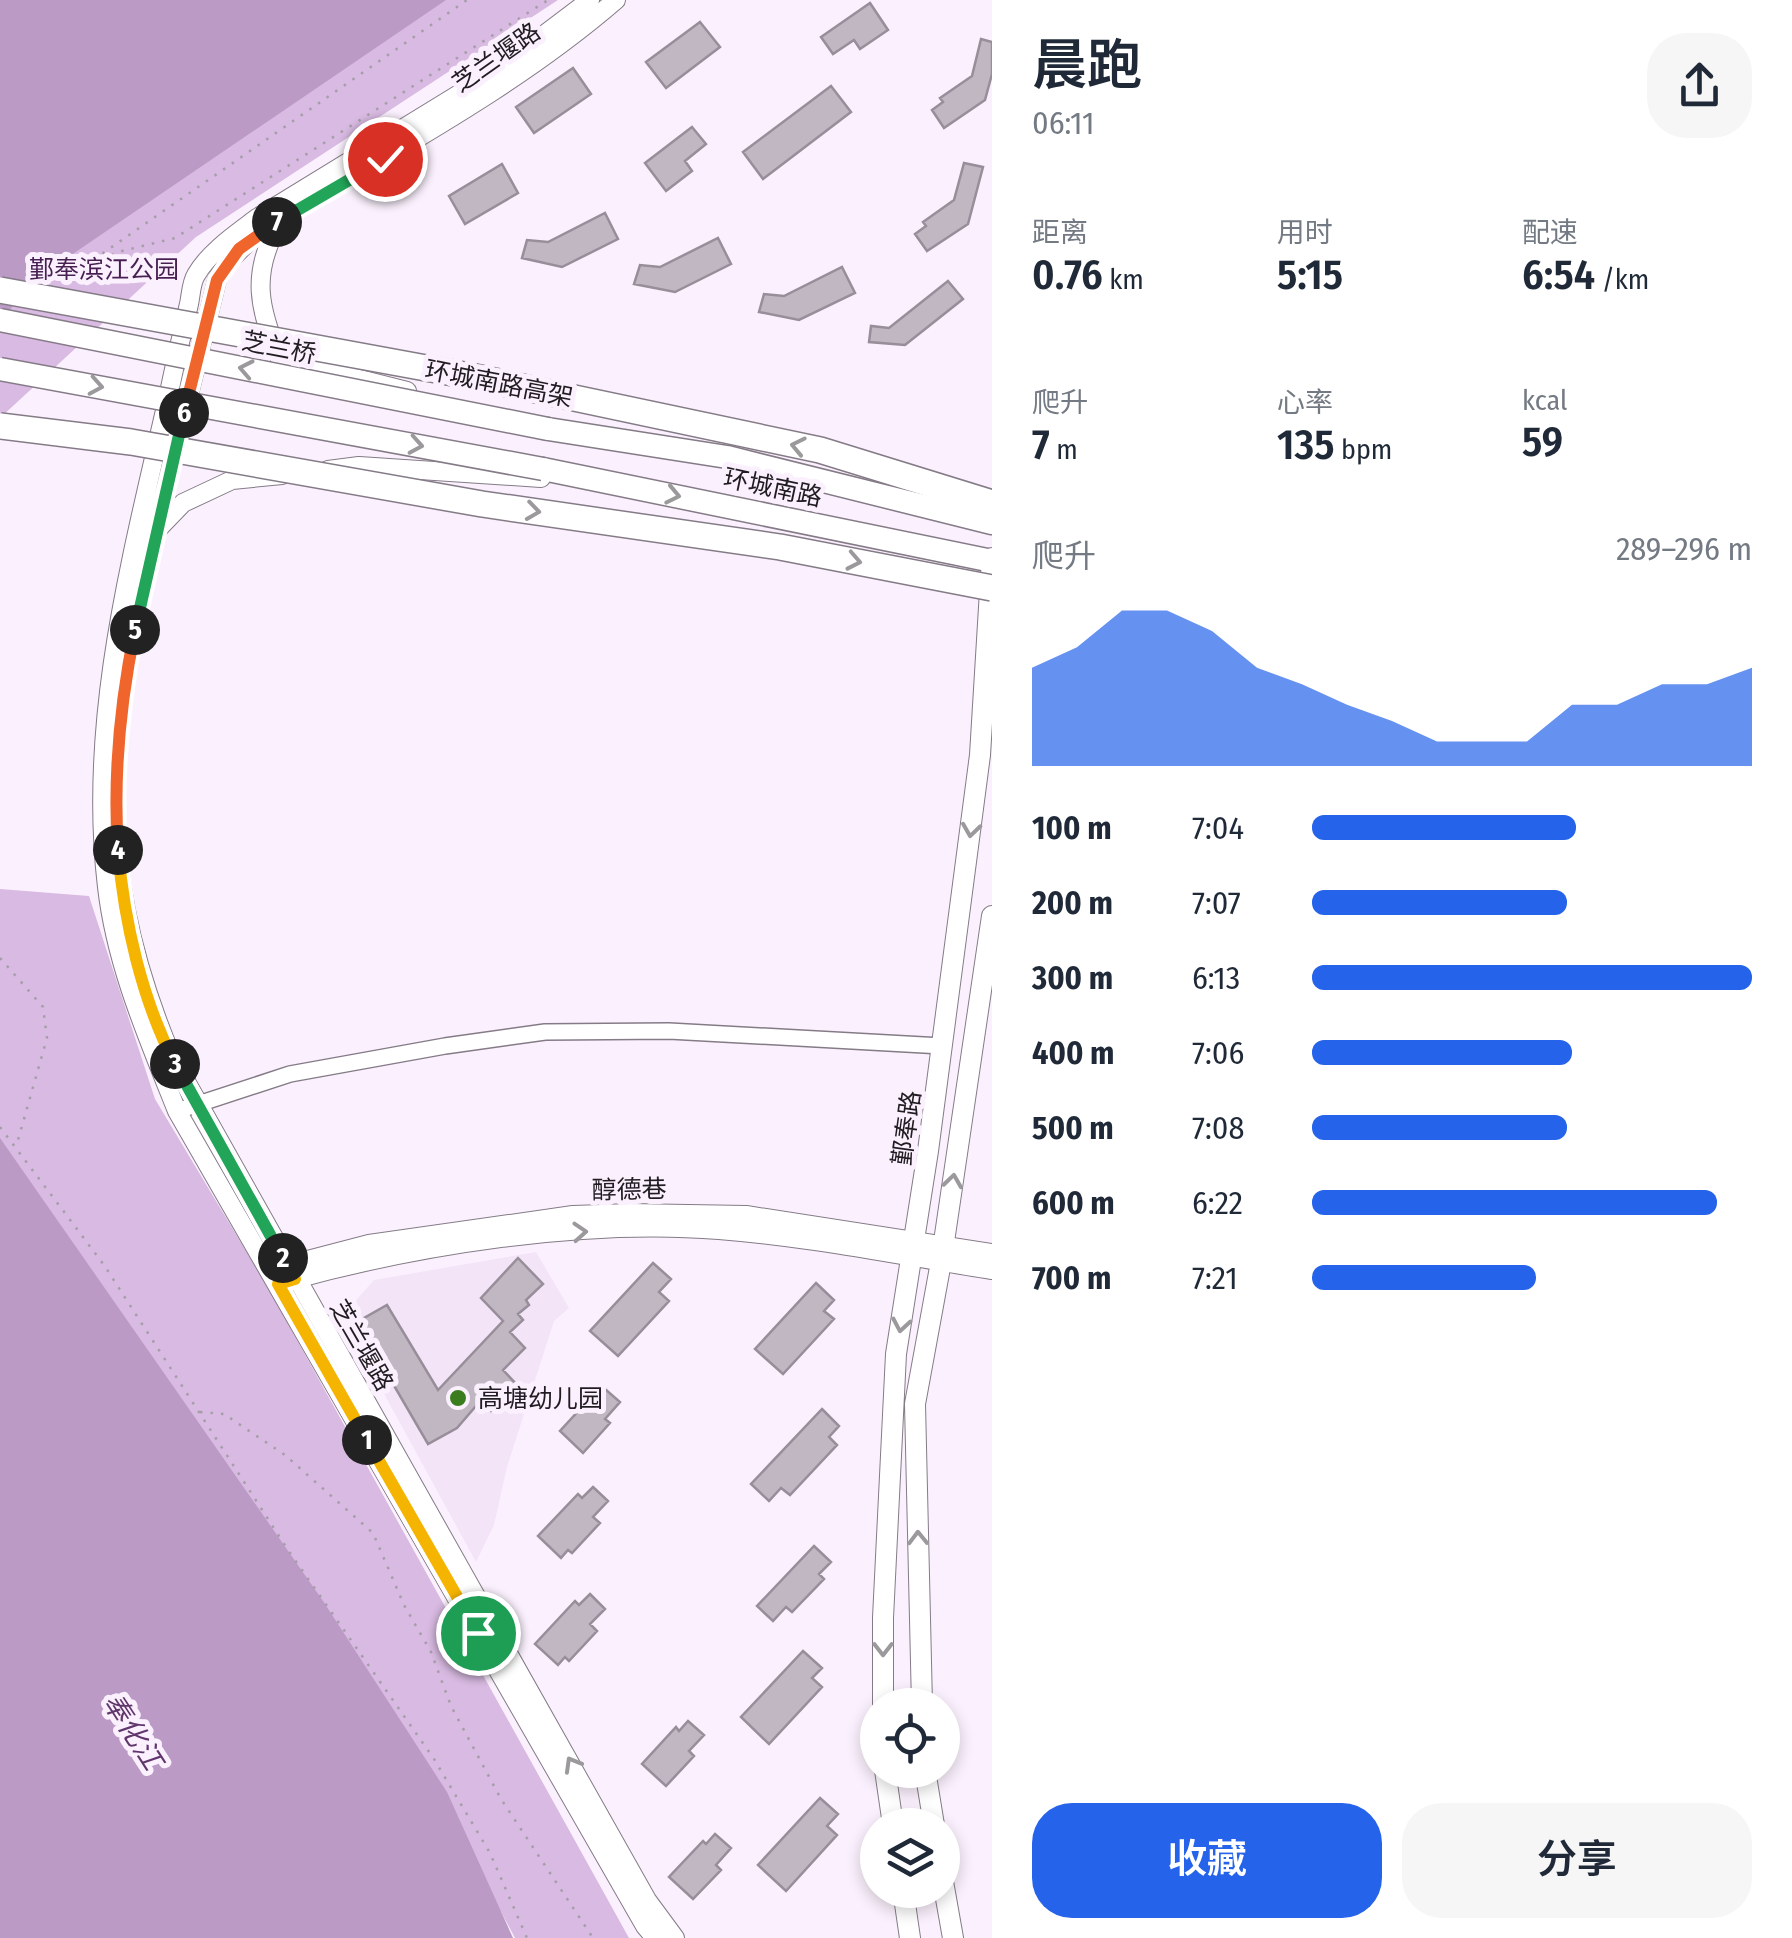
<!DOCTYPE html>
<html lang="zh">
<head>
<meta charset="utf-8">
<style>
  body { margin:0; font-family:"Fira Sans Condensed","Noto Sans SC",sans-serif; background:#f6f6f7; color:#1f2937; height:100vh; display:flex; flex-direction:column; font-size:38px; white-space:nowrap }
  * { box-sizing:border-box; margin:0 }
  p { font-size:32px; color:#747a83 }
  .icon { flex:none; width:55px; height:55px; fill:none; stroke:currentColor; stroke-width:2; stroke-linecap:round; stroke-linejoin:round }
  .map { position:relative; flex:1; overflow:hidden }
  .sheet { display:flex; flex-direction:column; background:#fff; width:800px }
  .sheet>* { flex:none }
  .buttons { position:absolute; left:860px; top:1688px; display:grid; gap:20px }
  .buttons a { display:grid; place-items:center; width:100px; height:100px; border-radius:50%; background:#fff; box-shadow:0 5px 15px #0003; font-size:50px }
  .pin { position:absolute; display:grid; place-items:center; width:85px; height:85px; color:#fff; margin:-42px; border:5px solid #fff; border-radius:50%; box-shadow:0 2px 10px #0007 }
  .km { position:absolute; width:50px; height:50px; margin:-25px; border-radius:50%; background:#222; color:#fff; font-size:28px; line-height:50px; text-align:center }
  .round { display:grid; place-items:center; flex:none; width:105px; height:105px; border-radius:40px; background:#f6f6f7 }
  .summary { display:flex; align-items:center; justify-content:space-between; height:170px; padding:0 40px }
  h1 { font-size:55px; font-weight:600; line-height:75px }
  .metrics { display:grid; grid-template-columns:repeat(3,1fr); gap:15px; height:170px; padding:10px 40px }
  .metrics div { display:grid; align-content:center }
  .metrics b { font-size:42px; font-weight:600 }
  .metrics small { font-size:28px; font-weight:400 }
  .metrics p { font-size:28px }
  .chart { height:280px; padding:20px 40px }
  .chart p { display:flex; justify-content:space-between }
  .chart svg { width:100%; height:180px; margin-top:10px; fill:#2563eb; opacity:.7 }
  .primary-button { display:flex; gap:20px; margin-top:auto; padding:20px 40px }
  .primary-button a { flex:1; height:115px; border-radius:40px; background:#2563eb; color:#fff; font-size:40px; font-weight:600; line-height:115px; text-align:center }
  .primary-button a+a { background:#f6f6f7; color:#1f2937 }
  ul { padding:0 40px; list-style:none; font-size:32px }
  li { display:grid; grid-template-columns:160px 120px 1fr; align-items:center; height:75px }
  li i { height:25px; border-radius:12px; background:#2563eb }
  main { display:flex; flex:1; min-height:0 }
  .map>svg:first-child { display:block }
  .built { fill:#f3e4f7 }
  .green { fill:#d9bae2 }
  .water { fill:#bb9bc5 }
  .building { fill:#c0b7c3; stroke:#978e9a; stroke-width:2.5 }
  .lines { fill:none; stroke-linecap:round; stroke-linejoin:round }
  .minor-casing { stroke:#847b87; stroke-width:18 }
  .tertiary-casing { stroke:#847b87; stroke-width:20 }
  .secondary-casing { stroke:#847b87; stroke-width:22 }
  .primary-casing { stroke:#847b87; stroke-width:25 }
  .trunk-casing { stroke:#847b87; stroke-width:28 }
  .path { stroke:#a59ea8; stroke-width:2.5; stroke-dasharray:2.5 8; stroke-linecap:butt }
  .minor { stroke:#fff; stroke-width:15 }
  .tertiary { stroke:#fff; stroke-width:18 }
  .secondary { stroke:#fff; stroke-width:20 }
  .primary { stroke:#fff; stroke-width:22 }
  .trunk { stroke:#fff; stroke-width:25 }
  .primary-bridge-casing { stroke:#847b87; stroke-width:25; stroke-linecap:butt }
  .trunk-bridge-casing { stroke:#847b87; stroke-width:28; stroke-linecap:butt }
  .primary-bridge { stroke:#fff; stroke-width:22 }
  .trunk-bridge { stroke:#fff; stroke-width:25 }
  .oneway { stroke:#9b999b }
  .split-1-casing { stroke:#fff; stroke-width:20 }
  .split-2-casing { stroke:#fff; stroke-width:20 }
  .split-3-casing { stroke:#fff; stroke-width:20 }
  .split-4-casing { stroke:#fff; stroke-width:20 }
  .split-5-casing { stroke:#fff; stroke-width:20 }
  .split-6-casing { stroke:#fff; stroke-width:20 }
  .split-7-casing { stroke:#fff; stroke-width:20 }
  .split-8-casing { stroke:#fff; stroke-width:20 }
  .split-1 { stroke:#f5b400; stroke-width:12 }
  .split-2 { stroke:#f5b400; stroke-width:12 }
  .split-3 { stroke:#22a559; stroke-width:12 }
  .split-4 { stroke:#f5b400; stroke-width:12 }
  .split-5 { stroke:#f0652b; stroke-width:12 }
  .split-6 { stroke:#22a559; stroke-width:12 }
  .split-7 { stroke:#f0652b; stroke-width:12 }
  .split-8 { stroke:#22a559; stroke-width:12 }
  .poi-dot { fill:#3b7d1e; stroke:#fbf1fe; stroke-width:4 }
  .labels { text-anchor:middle; stroke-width:10; stroke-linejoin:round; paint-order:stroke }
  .street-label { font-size:25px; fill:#201c21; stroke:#fbf1fe }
  .park-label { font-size:25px; fill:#471f53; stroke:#fbf1fe }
  .poi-label { font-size:25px; fill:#201c21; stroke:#fbf1fe; text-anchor:start }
  .water-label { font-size:28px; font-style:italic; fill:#60366c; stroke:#fbf1fe }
</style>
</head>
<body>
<main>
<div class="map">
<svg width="992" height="1938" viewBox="0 0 992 1938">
  <rect width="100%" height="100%" fill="#fbf1fe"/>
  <path class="built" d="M536,1252L569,1308L554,1321L507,1467L494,1525L476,1562L348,1328L351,1306L374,1280Z"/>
  <path class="green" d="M437,0H558L196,237L0,418V318L79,237Z
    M0,889L89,896L155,1099L267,1286L629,1938H515L408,1737L0,1140Z"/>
  <path class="water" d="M0,0H446L36,279L0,321Z
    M0,1138L323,1601L447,1792L513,1938H0Z"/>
  <path class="building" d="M870,3L888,30L860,49L854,40L833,54L821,37Z
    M700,22L720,47L666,88L646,62Z
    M981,39L992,42V74L985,100L944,128L932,110L943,102L940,98L972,76Z
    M573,68L591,94L534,133L516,107Z
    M831,86L851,112L763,179L743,152Z
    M692,127L706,144L685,161L692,171L666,191L645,163Z
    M964,163L983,167L968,224L927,251L915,234L926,226L923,222L954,200Z
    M502,164L518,193L465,224L449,196Z
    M605,213L618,239L562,267L522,258L527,240L548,242Z
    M718,238L731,264L675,292L634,284L640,265L660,267Z
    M842,267L855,293L799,320L759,312L764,294L784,296Z
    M948,281L963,299L905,345L869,342L871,326L889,328Z
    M518,1258L543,1284L526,1300L529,1305L518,1314L523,1320L510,1332L525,1348L503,1370L519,1387L491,1411L482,1399L457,1428L428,1444L357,1322L387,1305L438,1390L503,1321L481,1298Z
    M653,1263L671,1279L659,1292L669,1301L618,1356L590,1331Z
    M816,1283L834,1300L824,1311L834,1319L783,1374L755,1349Z
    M605,1389L620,1402L605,1419L610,1423L583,1453L560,1431L593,1395L596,1398Z
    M822,1409L839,1426L829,1437L837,1445L790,1495L781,1488L769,1501L751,1484Z
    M593,1487L608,1501L593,1517L600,1523L572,1553L568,1550L561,1558L538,1536L578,1494L582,1498Z
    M814,1546L831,1562L819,1574L824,1579L792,1612L786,1607L773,1621L757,1606Z
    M590,1594L605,1609L590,1624L597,1631L569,1661L565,1657L558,1665L535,1644L575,1601L579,1605Z
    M803,1651L822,1668L812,1678L822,1687L769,1744L741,1717Z
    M688,1721L704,1735L689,1751L694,1756L666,1786L642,1764L676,1727L679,1731Z
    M820,1798L838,1814L827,1826L837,1835L786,1891L758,1865Z
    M715,1834L731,1848L716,1865L721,1870L693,1899L669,1877L703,1841L706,1844Z"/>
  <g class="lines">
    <g class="minor-casing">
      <path id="minor" d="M177,1111L290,1074L445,1046L545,1032L669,1031L942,1046"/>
    </g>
    <g class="tertiary-casing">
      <path id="tertiary" d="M590,0L495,72L257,218C236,234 209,252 196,275C191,283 191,295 189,304C182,334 175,363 169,393C132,556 87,719 107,887C116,966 148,1038 177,1111L645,1926L655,1938
        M616,0C506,95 375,160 253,237L228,262L217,280C199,352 182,424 164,495C140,596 115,699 115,804C115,890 138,976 171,1055L647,1900L675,1938
        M279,224C250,274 259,309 280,359L407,391
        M328,470L359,466L541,478
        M156,531L183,503L232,480L282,475
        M281,1267L369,1244L573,1215L630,1213L746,1215L992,1253
        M288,1281C419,1245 584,1219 719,1230C811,1237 902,1256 992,1270"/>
    </g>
    <g class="secondary-casing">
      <path id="secondary" d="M883,1705V1618L896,1354L928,1151L980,755L992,558
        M922,1705L915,1404L941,1262L992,916
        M885,1770L893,1825
        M925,1770L934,1825
        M942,1876L953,1938
        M903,1890L910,1938"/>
    </g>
    <g class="primary-casing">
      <path id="primary" d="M548,429L727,457L992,523
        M543,469L992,561"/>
    </g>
    <g class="trunk-casing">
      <path id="trunk" d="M475,377L820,450L992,503"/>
    </g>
    <path class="path" d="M92,263L122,251L175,238L548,0
      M71,281L86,265L467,0
      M0,958L43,1007L47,1038L16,1147
      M0,1127L104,1265L288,1550L434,1759L490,1853L527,1938
      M200,1412L224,1414L285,1455L373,1533L404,1605L431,1652L451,1706L501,1799L593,1938"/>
    <use href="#minor" class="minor"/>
    <use href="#tertiary" class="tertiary"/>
    <use href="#secondary" class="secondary"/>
    <use href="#primary" class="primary"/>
    <use href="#trunk" class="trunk"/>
    <g class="primary-bridge-casing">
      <path id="primary-bridge" d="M0,320L548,429
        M0,369L543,469"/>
    </g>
    <g class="trunk-bridge-casing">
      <path id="trunk-bridge" d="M0,290L475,377
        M0,426L131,442L482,504L780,547L992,588"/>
    </g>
    <use href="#primary-bridge" class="primary-bridge"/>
    <use href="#trunk-bridge" class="trunk-bridge"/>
  </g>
  <defs><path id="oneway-chevron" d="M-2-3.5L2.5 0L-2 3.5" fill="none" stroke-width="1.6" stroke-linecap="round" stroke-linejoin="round" transform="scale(2.5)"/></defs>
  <g class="oneway">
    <use href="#oneway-chevron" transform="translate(246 369) rotate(-169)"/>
    <use href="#oneway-chevron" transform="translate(96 386) rotate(10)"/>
    <use href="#oneway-chevron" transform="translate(416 445) rotate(10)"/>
    <use href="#oneway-chevron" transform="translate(798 446) rotate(-168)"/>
    <use href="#oneway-chevron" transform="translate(673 495) rotate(12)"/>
    <use href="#oneway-chevron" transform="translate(533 511) rotate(8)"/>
    <use href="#oneway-chevron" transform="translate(854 561) rotate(11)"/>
    <use href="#oneway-chevron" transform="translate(971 830) rotate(98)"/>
    <use href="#oneway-chevron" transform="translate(953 1181) rotate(-82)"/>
    <use href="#oneway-chevron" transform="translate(580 1232) rotate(-4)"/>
    <use href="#oneway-chevron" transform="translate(901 1325) rotate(100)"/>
    <use href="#oneway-chevron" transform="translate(918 1538) rotate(-91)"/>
    <use href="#oneway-chevron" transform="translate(883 1649) rotate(90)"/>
    <use href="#oneway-chevron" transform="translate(572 1764) rotate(-120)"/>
  </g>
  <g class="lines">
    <g class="split-1-casing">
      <path id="split-1" d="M367,1440L478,1633"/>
    </g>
    <g class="split-2-casing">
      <path id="split-2" d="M283,1258L295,1279L278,1284L367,1440"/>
    </g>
    <g class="split-3-casing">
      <path id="split-3" d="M175,1064L283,1258"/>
    </g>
    <g class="split-4-casing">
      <path id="split-4" d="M118,850C124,922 142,1000 175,1064"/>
    </g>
    <g class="split-5-casing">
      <path id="split-5" d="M118,850C113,776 120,703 135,630"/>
    </g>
    <g class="split-6-casing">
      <path id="split-6" d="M135,630L184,413"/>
    </g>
    <g class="split-7-casing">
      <path id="split-7" d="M184,413L217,280L239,249L277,222"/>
    </g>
    <g class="split-8-casing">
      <path id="split-8" d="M277,222L385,159"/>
    </g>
    <use href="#split-1" class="split-1"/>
    <use href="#split-2" class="split-2"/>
    <use href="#split-3" class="split-3"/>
    <use href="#split-4" class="split-4"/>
    <use href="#split-5" class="split-5"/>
    <use href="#split-6" class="split-6"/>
    <use href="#split-7" class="split-7"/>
    <use href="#split-8" class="split-8"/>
  </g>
  <circle class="poi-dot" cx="458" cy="1398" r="10"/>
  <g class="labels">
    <g class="street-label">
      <text transform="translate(496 57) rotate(-35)" y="9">芝兰堰路</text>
      <text transform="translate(279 347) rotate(11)" y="9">芝兰桥</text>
      <text transform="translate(499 383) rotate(11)" y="9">环城南路高架</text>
      <text transform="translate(773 487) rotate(12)" y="9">环城南路</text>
      <text transform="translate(906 1128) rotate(-82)" y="9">鄞奉路</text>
      <text transform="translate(629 1189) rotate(-1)" y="9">醇德巷</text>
      <text transform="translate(362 1345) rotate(60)" y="9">芝兰堰路</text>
    </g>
    <g class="park-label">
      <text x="104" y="278">鄞奉滨江公园</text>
    </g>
    <g class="poi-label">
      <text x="478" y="1407">高塘幼儿园</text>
    </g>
    <g class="water-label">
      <text transform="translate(133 1731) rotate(57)" y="10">奉化江</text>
    </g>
  </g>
</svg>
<div class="buttons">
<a><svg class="icon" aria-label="locate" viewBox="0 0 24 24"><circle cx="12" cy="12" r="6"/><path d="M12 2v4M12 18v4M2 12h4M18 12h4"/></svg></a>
<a><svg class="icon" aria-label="layers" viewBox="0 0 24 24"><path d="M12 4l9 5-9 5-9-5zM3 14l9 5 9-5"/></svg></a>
</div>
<div class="pin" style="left:478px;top:1633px;background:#1e9e55"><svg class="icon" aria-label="arrive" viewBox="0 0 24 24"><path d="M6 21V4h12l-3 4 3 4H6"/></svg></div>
<div class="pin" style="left:385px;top:159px;background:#d93025"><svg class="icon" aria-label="check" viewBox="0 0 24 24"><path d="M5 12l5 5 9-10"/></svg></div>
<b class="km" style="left:367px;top:1440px">1</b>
<b class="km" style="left:283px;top:1258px">2</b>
<b class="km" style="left:175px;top:1064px">3</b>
<b class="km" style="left:118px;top:850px">4</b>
<b class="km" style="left:135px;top:630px">5</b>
<b class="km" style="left:184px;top:413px">6</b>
<b class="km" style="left:277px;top:222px">7</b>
</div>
<section class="sheet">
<div class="summary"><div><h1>晨跑</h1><p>06:11</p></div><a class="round"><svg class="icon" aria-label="share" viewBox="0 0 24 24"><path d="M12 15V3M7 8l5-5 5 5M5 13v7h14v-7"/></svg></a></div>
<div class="metrics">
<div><p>距离</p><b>0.76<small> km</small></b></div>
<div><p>用时</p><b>5:15</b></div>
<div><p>配速</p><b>6:54<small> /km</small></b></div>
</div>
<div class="metrics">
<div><p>爬升</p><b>7<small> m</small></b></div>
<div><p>心率</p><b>135<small> bpm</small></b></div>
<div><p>kcal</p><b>59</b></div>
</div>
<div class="chart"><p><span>爬升</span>289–296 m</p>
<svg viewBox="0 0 160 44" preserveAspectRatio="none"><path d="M0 44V20L10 15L20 6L30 6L40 11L50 20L60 24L70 29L80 33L90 38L100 38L110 38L120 29L130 29L140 24L150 24L160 20V44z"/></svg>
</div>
<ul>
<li><b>100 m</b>7:04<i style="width:60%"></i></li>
<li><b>200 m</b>7:07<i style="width:58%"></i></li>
<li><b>300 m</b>6:13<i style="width:100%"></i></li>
<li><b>400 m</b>7:06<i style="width:59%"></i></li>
<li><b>500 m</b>7:08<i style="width:58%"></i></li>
<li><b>600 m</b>6:22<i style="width:92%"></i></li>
<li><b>700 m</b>7:21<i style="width:51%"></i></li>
</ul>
<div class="primary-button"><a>收藏</a><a>分享</a></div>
</section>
</main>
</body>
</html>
